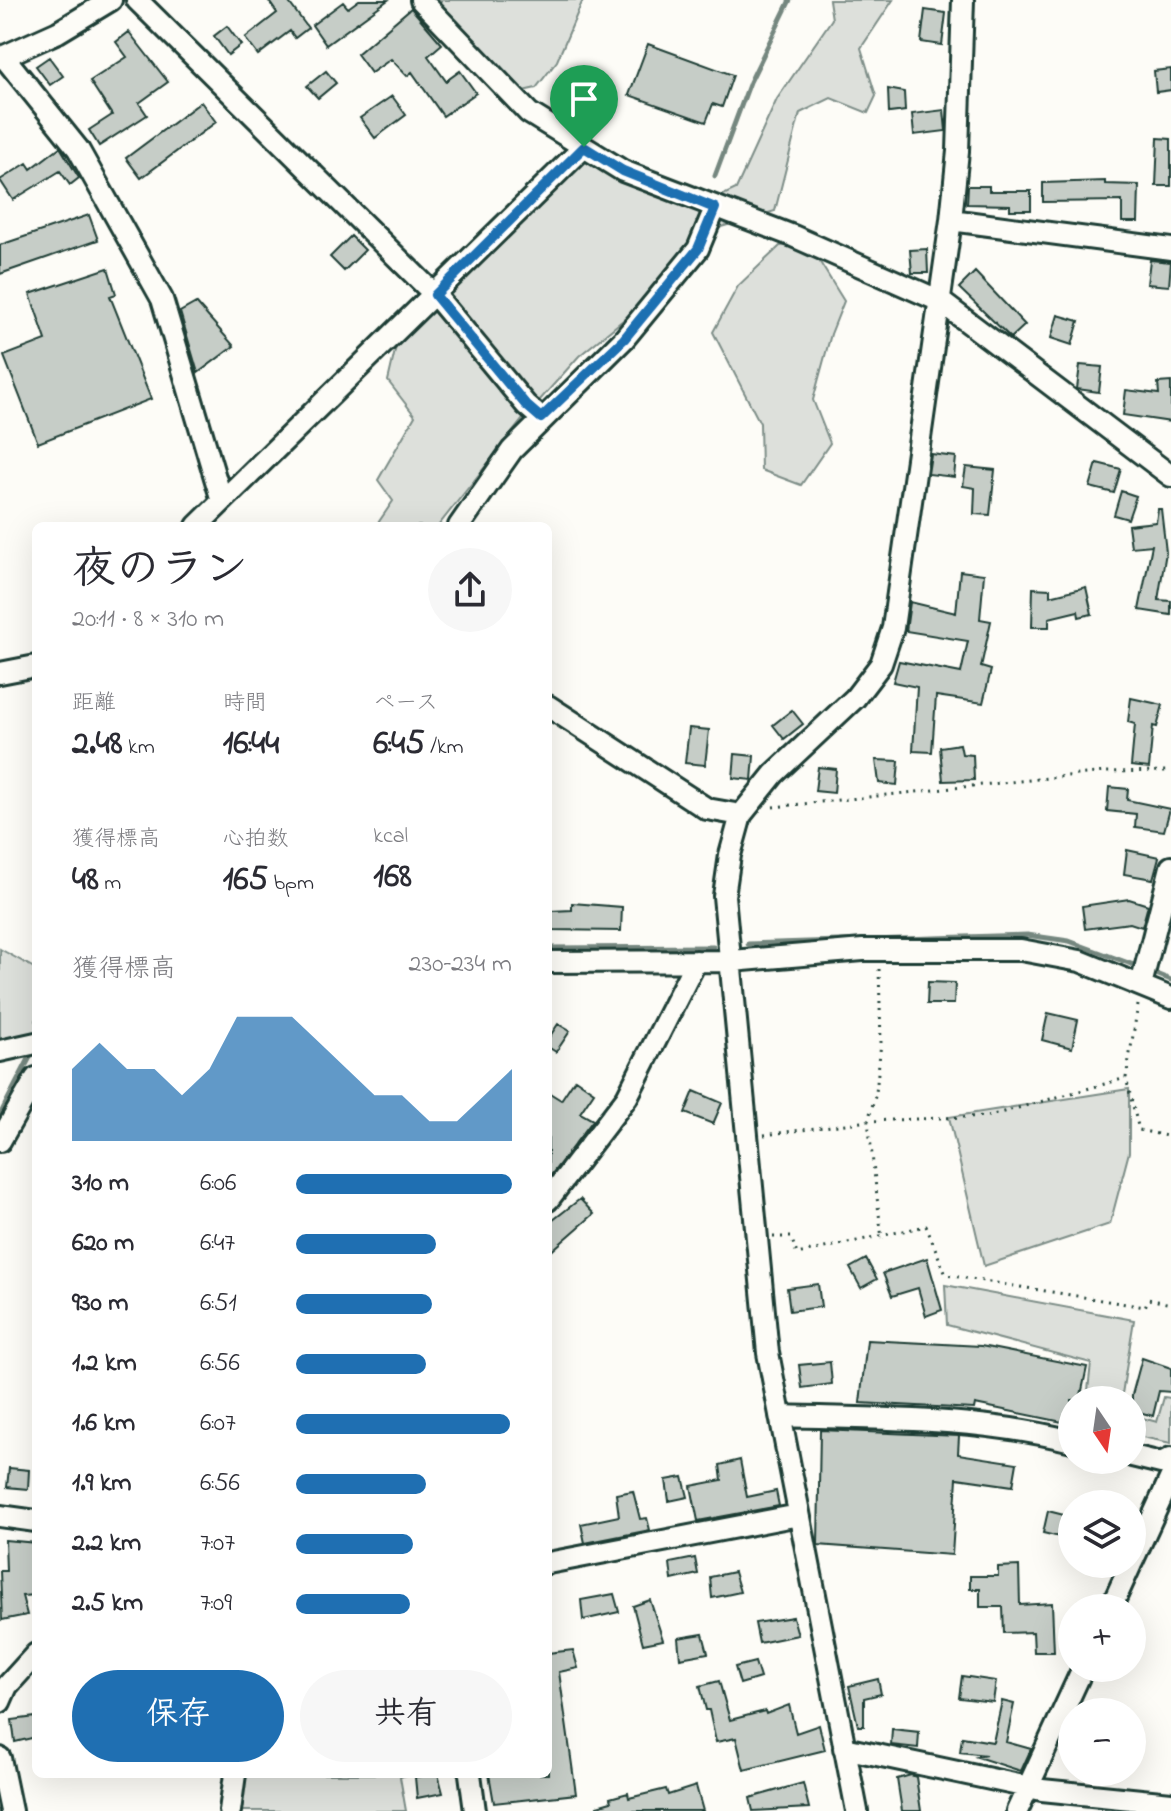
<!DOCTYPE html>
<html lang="ja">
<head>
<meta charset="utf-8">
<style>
  body { margin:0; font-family:"Indie Flower","Klee One",sans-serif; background:#f7f7f7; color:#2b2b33; height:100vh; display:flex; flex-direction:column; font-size:30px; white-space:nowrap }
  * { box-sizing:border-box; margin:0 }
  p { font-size:26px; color:#7c7c81 }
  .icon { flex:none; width:44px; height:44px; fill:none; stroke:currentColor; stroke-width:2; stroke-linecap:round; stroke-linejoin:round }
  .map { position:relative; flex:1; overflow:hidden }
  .sheet { position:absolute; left:32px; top:522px; width:520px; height:1256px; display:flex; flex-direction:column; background:#fff; border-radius:12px; box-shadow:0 8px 32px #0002 }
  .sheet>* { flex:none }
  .needle { width:52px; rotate:167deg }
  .buttons { position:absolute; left:1058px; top:1386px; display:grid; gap:16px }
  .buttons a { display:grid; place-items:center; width:88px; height:88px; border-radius:50%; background:#fff; box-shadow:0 8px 32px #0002; font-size:40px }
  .pin { position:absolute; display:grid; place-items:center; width:68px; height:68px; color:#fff; margin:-82px -34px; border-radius:50% 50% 50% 0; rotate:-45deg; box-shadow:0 0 8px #0007 }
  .pin .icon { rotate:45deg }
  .round { display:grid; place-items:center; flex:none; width:84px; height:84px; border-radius:42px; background:#f7f7f7 }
  .headline { display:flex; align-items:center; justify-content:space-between; height:136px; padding:0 40px }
  h1 { font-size:44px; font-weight:700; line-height:60px }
  .metrics { display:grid; grid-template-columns:repeat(3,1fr); gap:12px; height:136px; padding:8px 40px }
  .metrics div { display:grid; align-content:center }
  .metrics b { font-size:34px; font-weight:700 }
  .metrics small { font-size:22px; font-weight:400 }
  .metrics p { font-size:22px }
  .chart { height:224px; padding:16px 40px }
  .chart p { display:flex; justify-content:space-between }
  .chart svg { width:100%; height:144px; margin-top:8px; fill:#1f6fb2; opacity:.7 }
  .cta { display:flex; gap:16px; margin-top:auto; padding:16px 40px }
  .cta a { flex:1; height:92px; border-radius:48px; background:#1f6fb2; color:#fff; font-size:32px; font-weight:700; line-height:92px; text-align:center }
  .cta a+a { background:#f7f7f7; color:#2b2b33 }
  ul { padding:0 40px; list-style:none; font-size:26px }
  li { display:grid; grid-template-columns:128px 96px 1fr; align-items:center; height:60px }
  li i { height:20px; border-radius:10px; background:#1f6fb2 }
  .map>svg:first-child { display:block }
  .green { fill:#dde0db; stroke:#7e8e88; stroke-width:2 }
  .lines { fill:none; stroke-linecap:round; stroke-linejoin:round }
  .stream { stroke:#75877f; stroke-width:5 }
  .building { fill:#c6cdc7; stroke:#1f3d34; stroke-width:2 }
  .minor-casing { stroke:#1f3d34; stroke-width:26 }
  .path { stroke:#1f3d34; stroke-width:3; stroke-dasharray:2 6; stroke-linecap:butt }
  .minor { stroke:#fdfcf7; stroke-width:20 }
  .route-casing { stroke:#fff; stroke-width:16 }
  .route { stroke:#1f6fb2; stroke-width:10 }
</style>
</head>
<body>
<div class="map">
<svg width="1171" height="1811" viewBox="0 0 1171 1811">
  <rect width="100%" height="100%" fill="#fdfcf7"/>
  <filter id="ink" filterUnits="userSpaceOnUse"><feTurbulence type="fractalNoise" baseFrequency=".0125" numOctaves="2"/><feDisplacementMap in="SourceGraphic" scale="16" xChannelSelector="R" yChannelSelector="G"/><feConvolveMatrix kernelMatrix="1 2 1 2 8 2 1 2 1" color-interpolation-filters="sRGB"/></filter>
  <g filter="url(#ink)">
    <path class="green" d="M426,0H583L557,61L536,88L510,94Z
      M829,0H893L861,48L876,96L868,113L831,98L800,113L775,211L721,227L671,281L579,356L523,419L438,526H376L393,501L378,480L415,416L388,381L400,329L576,155L694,209L736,189L777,99L832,19Z
      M808,243L844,301L831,334L813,400L830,443L801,485L761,470L760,423L713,332L738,286L780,246Z
      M0,949L36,969V1032L33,1036L0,1040Z
      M1129,1089V1152L1110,1224L984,1266L949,1117Z
      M945,1285L1134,1320L1121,1400H1087L1091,1363L947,1325Z
      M1164,1397L1171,1398V1443L1132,1435V1415L1157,1422Z
      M244,1774H410L400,1777L406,1811H238Z"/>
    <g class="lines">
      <path class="stream" d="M715,176L750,82L790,0
        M748,944L1027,935L1069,941L1142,968
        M548,948L713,947
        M1151,972L1171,980
        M0,1115L30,1057"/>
    </g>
    <path class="building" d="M268,0H287L308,28L295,38L290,31L258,55L245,38L277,13Z
      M359,0H388L326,45L312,25L343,2L348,8Z
      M411,8L442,44L428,56L446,81L460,71L476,93L443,116L412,72L407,76L391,59L371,73L357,54Z
      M925,10L946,13L942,45L921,42Z
      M227,26L241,45L228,55L214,36Z
      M129,32L168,82L139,103L147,115L99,146L89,130L112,115L90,81L127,57L116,42Z
      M648,44L733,75L722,107L713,104L706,122L629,95Z
      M49,57L63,76L50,85L36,66Z
      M1171,69V90L1156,92L1154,71Z
      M326,71L336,83L318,98L307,86Z
      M888,89L904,92L905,111L889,113Z
      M392,96L406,115L375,138L360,118Z
      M201,102L216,122L141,178L126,158Z
      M944,110L946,131L914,135L912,114Z
      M1158,138L1171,139V186H1156Z
      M60,147L79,178L70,185L60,171L13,200L0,180L27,163L31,169Z
      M1105,181V184L1139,185L1138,222H1122V201L1043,202V183Z
      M968,186H989V191H1031V210H1010V205L967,204Z
      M89,215L98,240L0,274V245Z
      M351,236L365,250L344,271L330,257Z
      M927,249L928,273H912L910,250Z
      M1150,260L1171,262L1169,286L1147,284Z
      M108,268L116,294L110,296L151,399L38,443L4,356L46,340L30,294Z
      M975,272L1025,325L1011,338L959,288Z
      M196,303L234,346L198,373L180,312Z
      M1058,315L1079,321L1072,345L1051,338Z
      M1080,365L1102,367L1099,392L1077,389Z
      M1171,382V422L1123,415L1126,390L1159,394L1158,383Z
      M931,454L956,457L954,477L928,474Z
      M1097,463L1121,469L1114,493L1090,487Z
      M966,467L995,470L990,515L974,514L975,488L963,486Z
      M1121,491L1136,496L1128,519L1114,515Z
      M1158,509H1161L1166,552L1158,600L1171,601V615L1139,610L1152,545L1131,547L1128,525L1156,522Z
      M960,571L984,574L980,619L991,621L981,667L991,670L983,703L936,696L932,752L913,751L917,687L893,682L899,661L961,673L968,641L906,631L910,602L956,613Z
      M1086,587L1092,614L1079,617L1078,611L1049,618V627H1032L1033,588L1050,589V596Z
      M1131,698L1163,705L1157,727L1153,726L1149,768L1131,766L1135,724L1128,722Z
      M792,710L803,724L784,739L773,725Z
      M689,728L709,730L705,765L685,763Z
      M960,744L962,754L973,755L974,780L943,781L940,747Z
      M735,754L754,756L752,780L733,778Z
      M876,760L899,761L897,785L879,783Z
      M818,767L836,769L834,793L815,791Z
      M1109,787L1128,789L1127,800L1170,809L1164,831L1135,827L1136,814L1107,811Z
      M1127,850L1159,857L1153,879L1124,874Z
      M1129,899L1148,905L1142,927L1130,923L1085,929L1082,906Z
      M572,903L622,907L621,931L550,930L551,911L572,910Z
      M928,982L955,983L954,1004H927Z
      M1048,1013L1078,1020L1072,1048L1042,1040Z
      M558,1024L570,1031L556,1052L548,1047V1039Z
      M575,1079L594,1092L580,1113L593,1120L548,1179V1092L561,1100Z
      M694,1091L722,1103L713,1124L685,1113Z
      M580,1199L594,1214L548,1254V1224Z
      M927,1258L942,1310L926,1316L918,1288L892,1296L883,1273Z
      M866,1259L877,1279L861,1288L850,1268Z
      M818,1284L821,1307L790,1311L787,1288Z
      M867,1340L981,1346L1087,1367L1080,1400H1072V1424L975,1404L974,1409L860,1403Z
      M1142,1358L1171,1368V1392L1159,1391L1153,1416L1132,1410V1395Z
      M830,1362L832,1384L802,1388L799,1365Z
      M820,1430L959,1436L958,1454L1017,1463L1013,1486L957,1478L952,1555L818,1545Z
      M740,1460L747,1497L776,1491L779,1506L698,1521L691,1486L722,1480L720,1465Z
      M9,1468L29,1470L28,1489L7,1487Z
      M683,1477L688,1497L669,1501L666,1480Z
      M633,1491L640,1519L647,1518L650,1530L585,1543L581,1524L619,1516L616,1494Z
      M1048,1511L1072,1517V1540L1043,1533Z
      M5,1540L36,1543V1595L22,1596L27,1615L2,1620L0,1571H6Z
      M695,1558L698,1574L672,1580L670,1563Z
      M1019,1566L1020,1605L1052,1603L1054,1652H1034L1033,1632L1004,1633L1003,1607H980V1589H970V1576H998V1567Z
      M734,1572L740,1592L712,1598L710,1577Z
      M614,1594L619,1612L583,1620L581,1600Z
      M650,1600L663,1640L643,1644L633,1606Z
      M793,1617L798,1635L759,1643L755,1623Z
      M703,1634L708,1653L680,1658L678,1638Z
      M573,1650L578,1668L559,1672L576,1794L494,1803L489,1774H548V1653Z
      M755,1662L760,1678L740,1684L735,1667Z
      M962,1676L996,1681L993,1702L959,1698Z
      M878,1679L881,1694L864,1698V1726H858L849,1686Z
      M719,1681L730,1720L765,1711L766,1714L789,1705L796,1733L819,1725L825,1750L744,1770L736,1738L716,1742L709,1710H706L700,1686Z
      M1002,1701L1014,1704L1006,1742L1031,1749L1021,1771L977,1757L986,1755L960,1752L962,1737L993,1742Z
      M36,1717V1737L15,1742L12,1720Z
      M892,1729L919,1732L918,1748L891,1745Z
      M438,1774L443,1793L417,1798L415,1777Z
      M911,1775L916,1777L921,1811H902L897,1779Z
      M803,1783L809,1808L753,1811L750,1798Z
      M696,1786L703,1811H597V1806L611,1802L610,1798L628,1793L629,1798L666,1789L668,1795Z"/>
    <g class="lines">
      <g class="minor-casing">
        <path id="minor" d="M137,0L435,295L526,405L541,418
          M421,0L529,113L623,171L793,236L940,301L1171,476
          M4,57L78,149L162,299L222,501
          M0,58L58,32L111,0
          M951,220L1171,249
          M197,526L584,147
          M459,526L512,450L624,339L698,249L715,208
          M0,673L36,666
          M548,706L707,809L741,815
          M548,962L732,961L863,950H1021L1080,961L1171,998
          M1141,985L1171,867
          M0,1051L36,1043
          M0,1141L36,1078
          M548,1200L627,1097L696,961
          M780,1416C878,1419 977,1417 1072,1441
          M1132,1456L1161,1463L1171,1458
          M0,1516L36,1521
          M1132,1562L1171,1477
          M548,1563L799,1515
          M1111,1608L1131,1564
          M0,1702L7,1686L36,1654
          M844,1748L1042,1790L1171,1803
          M0,1758L11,1811
          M470,1774L475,1811
          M230,1811L235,1774
          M857,1811L768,1353L724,896L730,855L741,815L774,774L855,698L881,664L893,628L951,220L958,151L963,0
          M1017,1811L1083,1668"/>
      </g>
      <path class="path" d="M773,807L1105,772L1171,771
        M879,969L881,1042L876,1093L868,1121L882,1239
        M1138,1005L1126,1078L1139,1130L1171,1137
        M764,1135L868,1121L989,1116L1126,1078
        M773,1237H791L797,1254L926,1226L946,1275L1145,1307L1148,1299L1171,1304"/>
      <use href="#minor" class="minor"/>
    </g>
  </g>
  <g class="lines" filter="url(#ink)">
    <g class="route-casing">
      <path id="route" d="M584,147L623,171L715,208L698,249L624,339L541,418L526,405L435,295Z"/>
    </g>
    <use href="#route" class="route"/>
  </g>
</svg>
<div class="buttons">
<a><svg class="needle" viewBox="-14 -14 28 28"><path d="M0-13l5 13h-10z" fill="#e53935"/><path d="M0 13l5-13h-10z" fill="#7c7c81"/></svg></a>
<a><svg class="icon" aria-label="layers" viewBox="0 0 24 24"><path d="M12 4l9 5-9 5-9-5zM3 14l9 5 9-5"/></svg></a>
<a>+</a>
<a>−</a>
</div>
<div class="pin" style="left:584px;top:147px;background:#1e9e55"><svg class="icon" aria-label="arrive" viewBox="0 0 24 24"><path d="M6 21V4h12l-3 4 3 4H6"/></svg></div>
<section class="sheet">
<div class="headline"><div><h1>夜のラン</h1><p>20:11 · 8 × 310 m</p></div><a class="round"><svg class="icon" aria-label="share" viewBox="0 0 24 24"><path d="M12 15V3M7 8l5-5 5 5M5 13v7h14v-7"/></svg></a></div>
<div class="metrics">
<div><p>距離</p><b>2.48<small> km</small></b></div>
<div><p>時間</p><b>16:44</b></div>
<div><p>ペース</p><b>6:45<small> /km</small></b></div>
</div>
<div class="metrics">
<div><p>獲得標高</p><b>48<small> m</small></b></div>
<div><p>心拍数</p><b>165<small> bpm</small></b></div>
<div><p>kcal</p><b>168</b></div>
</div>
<div class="chart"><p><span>獲得標高</span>230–234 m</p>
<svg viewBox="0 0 160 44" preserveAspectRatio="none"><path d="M0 44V22L10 14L20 22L30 22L40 30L50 22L60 6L70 6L80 6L90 14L100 22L110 30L120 30L130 38L140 38L150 30L160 22V44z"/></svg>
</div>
<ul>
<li><b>310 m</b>6:06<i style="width:100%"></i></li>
<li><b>620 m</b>6:47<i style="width:65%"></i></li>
<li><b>930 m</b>6:51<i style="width:63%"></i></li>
<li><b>1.2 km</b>6:56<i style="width:60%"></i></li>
<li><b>1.6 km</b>6:07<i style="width:99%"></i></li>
<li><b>1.9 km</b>6:56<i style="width:60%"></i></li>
<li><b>2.2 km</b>7:07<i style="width:54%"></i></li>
<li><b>2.5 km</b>7:09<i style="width:53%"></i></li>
</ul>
<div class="cta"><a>保存</a><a>共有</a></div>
</section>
</div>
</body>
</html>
